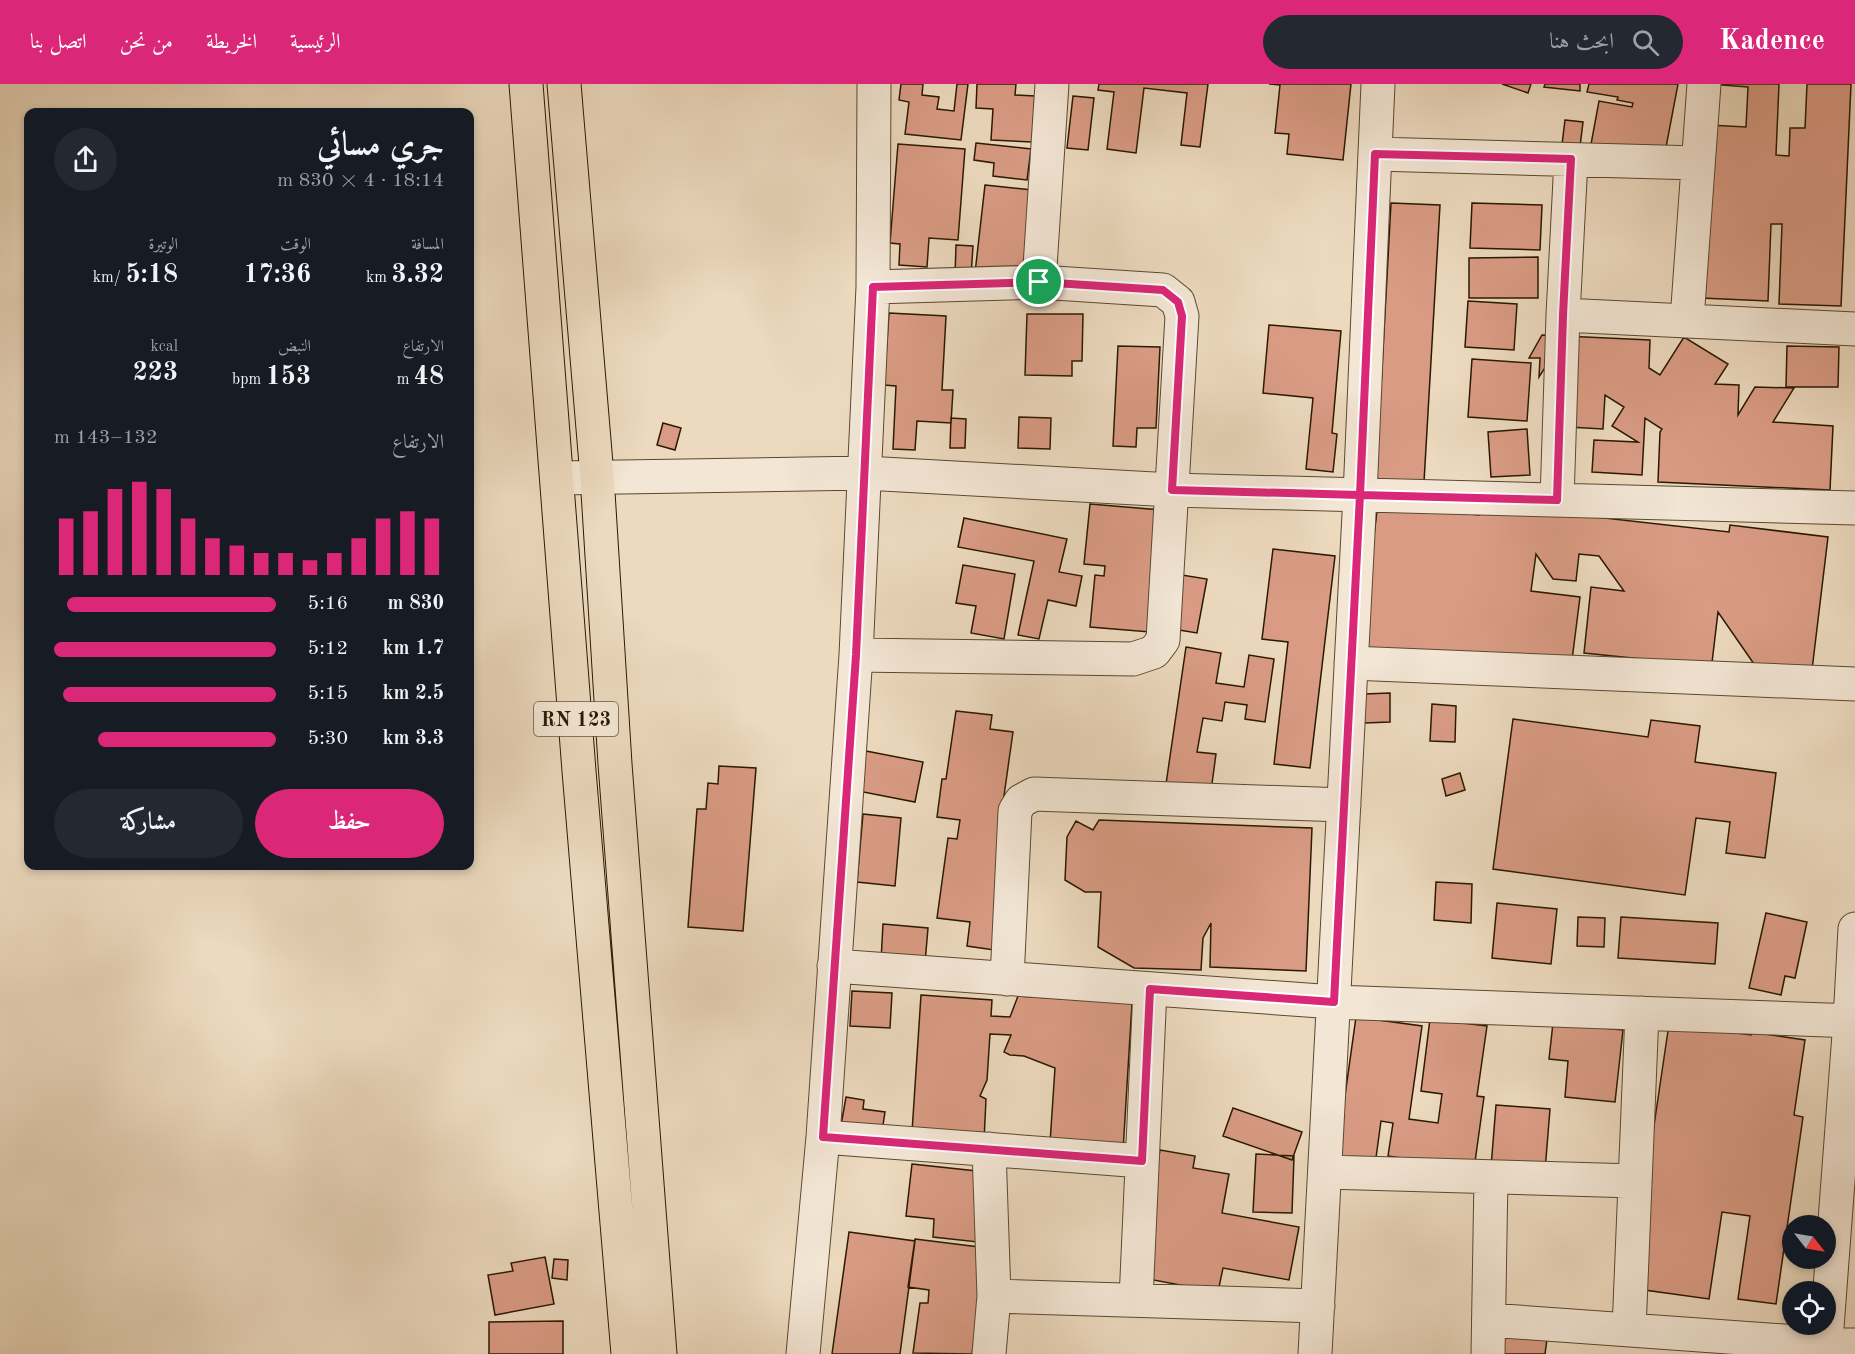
<!DOCTYPE html>
<html lang="ar">
<head>
<meta charset="utf-8">
<style>
  body { margin:0; font-family:"Old Standard TT",Amiri,serif; background:#242831; color:#f1f3f6; direction:rtl; height:100vh; display:flex; flex-direction:column; font-size:22px; white-space:nowrap }
  * { box-sizing:border-box; margin:0 }
  p { font-size:20px; color:#9ea1a6 }
  .icon { flex:none; width:33px; height:33px; fill:none; stroke:currentColor; stroke-width:2; stroke-linecap:round; stroke-linejoin:round }
  .map { position:relative; flex:1; overflow:hidden; direction:ltr }
  .sheet { position:absolute; left:24px; top:24px; width:450px; height:762px; display:flex; flex-direction:column; background:#171b24; border-radius:12px; box-shadow:0 3px 9px #0003; direction:rtl }
  .sheet>* { flex:none }
  .needle { width:39px; rotate:121deg }
  .controls { position:absolute; left:1782px; top:1131px; display:grid; gap:12px }
  .controls a { display:grid; place-items:center; width:54px; height:54px; border-radius:50%; background:#171b24; box-shadow:0 3px 9px #0003; font-size:30px }
  .pin { position:absolute; display:grid; place-items:center; width:51px; height:51px; color:#fff; margin:-26px; border:3px solid #fff; border-radius:50%; box-shadow:0 2px 6px #0007 }
  .round { display:grid; place-items:center; flex:none; width:63px; height:63px; border-radius:32px; background:#242831 }
  .head { display:flex; align-items:center; justify-content:space-between; height:102px; padding:0 30px }
  h1 { font-size:33px; font-weight:800; line-height:45px }
  .stats { display:grid; grid-template-columns:repeat(3,1fr); gap:9px; height:102px; padding:6px 30px }
  .stats div { display:grid; align-content:center }
  .stats b { font-size:26px; font-weight:800 }
  .stats small { font-size:16px; font-weight:400 }
  .stats p { font-size:16px }
  .chart { height:168px; padding:12px 30px }
  .chart p { display:flex; justify-content:space-between }
  .chart svg { width:100%; height:108px; margin-top:6px; stroke:#db2777; stroke-width:6 }
  .button { display:flex; gap:12px; margin-top:auto; padding:12px 30px }
  .button a { flex:1; height:69px; border-radius:36px; background:#db2777; color:#fff; font-size:24px; font-weight:800; line-height:69px; text-align:center }
  .button a+a { background:#242831; color:#f1f3f6 }
  ul { padding:0 30px; list-style:none; font-size:20px }
  li { display:grid; grid-template-columns:96px 72px 1fr; align-items:center; height:45px }
  li i { height:15px; border-radius:8px; background:#db2777 }
  header { display:flex; align-items:center; gap:36px; box-sizing:border-box; height:84px; padding:0 30px; background:#db2777; color:#fff }
  header strong { font-size:28px }
  nav { display:flex; gap:33px; margin-inline-start:auto; font-size:21px }
  .search { width:420px; height:54px; background:#242831; display:flex; align-items:center; gap:15px; box-sizing:border-box; padding:0 21px; border-radius:33px; color:#9ea1a6; font-size:22px }
  .map>svg:first-child { display:block }
  .building { fill:#d99b84; stroke:#2a1900; stroke-width:1.5 }
  .lines { fill:none; stroke-linecap:round; stroke-linejoin:round }
  .minor-casing { stroke:#5a4930; stroke-width:35 }
  .major-casing { stroke:#2a1900; stroke-width:35 }
  .minor { stroke:#f3e6d5; stroke-width:33 }
  .major { stroke:#ecd9be; stroke-width:33 }
  .route-casing { stroke:#fff; stroke-width:12 }
  .route { stroke:#db2777; stroke-width:8 }
  .labels { text-anchor:middle; stroke-width:4.5; stroke-linejoin:round; paint-order:stroke }
  .shield { fill:#f3e6d5; stroke:#665640; stroke-width:1.5 }
  .shield-label { font-size:20px; font-weight:bold; fill:#2a1900 }
</style>
</head>
<body>
<header>
<strong>Kadence</strong>
<div class="search"><svg class="icon" aria-label="search" viewBox="0 0 24 24"><circle cx="10" cy="10" r="6"/><path d="M15 15l6 6"/></svg>ابحث هنا</div>
<nav><a>الرئيسية</a><a>الخريطة</a><a>من نحن</a><a>اتصل بنا</a></nav>
</header>
<div class="map">
<svg width="1855" height="1270" viewBox="0 0 1855 1270">
  <rect width="100%" height="100%" fill="#ecd9be"/>
  <filter id="stains"><feTurbulence type="fractalNoise" baseFrequency=".00333" numOctaves="4"/><feColorMatrix values="0 0 0 0 .2 0 0 0 0 .09 0 0 0 0 .02 0 0 0 .5 -.17"/></filter>
  <radialGradient id="worn" r=".72"><stop offset=".6" stop-color="#630" stop-opacity="0"/><stop offset="1" stop-color="#630" stop-opacity=".3"/></radialGradient>
  <path class="building" d="M901,0H923L922,11L939,13L937,25L954,27L957,0H968L961,56L905,50L909,18L899,16Z
    M977,0H1016L1015,11L1035,12L1032,58L991,56L993,25L976,24Z
    M1099,0H1208L1200,63L1181,61L1187,9L1144,4L1136,69L1107,65L1114,8L1098,6Z
    M1269,0H1351L1343,76L1287,70L1289,50L1275,49L1280,1Z
    M1502,0H1531L1528,9Z
    M1545,0H1580V7L1544,3Z
    M1589,0H1678L1664,74L1589,71L1599,17L1632,23L1633,19L1617,16L1618,13L1587,8Z
    M1708,0H1779L1776,71L1789,72L1790,44H1805L1807,0H1851L1841,222L1779,220L1782,140H1771L1768,217L1701,214L1709,41L1746,43L1748,3Z
    M1073,12L1094,14L1088,66L1067,64Z
    M1565,36L1583,38L1578,79L1560,77Z
    M976,59L1031,65L1027,96L993,92L994,79L974,76Z
    M898,60L965,65L958,156L929,154L927,183L899,181L900,160L890,159Z
    M985,101L1032,106L1022,194L975,189Z
    M1391,119L1440,121L1424,398L1376,395Z
    M1472,119L1542,121L1540,166L1470,164Z
    M956,161L973,162L971,192L955,191Z
    M1538,173V214H1469V174Z
    M1468,217L1517,220L1514,266L1465,263Z
    M889,229L946,232L942,306H953L951,339L917,337L915,366L893,365L896,302L884,301Z
    M1027,230H1083L1082,277H1072V292L1025,291Z
    M1269,241L1341,247L1332,349L1337,350L1333,388L1306,385L1313,314L1263,309Z
    M1542,251L1650,256L1649,284L1660,291L1684,253L1728,280L1715,300L1739,301L1738,331L1755,303L1794,304L1773,338L1833,342L1830,406L1658,398L1660,348L1662,345L1645,334L1642,391L1592,388L1594,356L1638,358L1612,342L1624,323L1605,311L1603,345L1568,343L1555,268L1539,293L1540,274H1529Z
    M1118,262L1160,263L1156,344H1137L1136,363L1113,362Z
    M1787,262L1839,263L1838,303H1786Z
    M1472,275L1531,279L1527,337L1468,333Z
    M1019,333L1051,334L1050,365L1018,364Z
    M951,334L966,335L965,364H950Z
    M663,339L681,344L675,366L657,361Z
    M1527,345L1530,391L1491,393L1488,348Z
    M1090,420L1161,426L1150,548L1090,543L1095,491L1104,492L1105,482L1084,480Z
    M1480,420L1729,448L1730,441L1828,453L1812,586L1754,580L1718,528L1711,587L1671,578L1584,569L1591,503L1624,507L1599,472L1579,470L1576,497L1553,495L1536,470L1531,507L1580,513L1571,584L1359,576L1377,427L1386,421L1479,431Z
    M964,434L1067,455L1059,488L1082,492L1076,522L1048,516L1039,555L1018,551L1034,477L958,463Z
    M1273,465L1335,472L1310,684L1274,680L1288,558L1262,555Z
    M963,481L1015,490L1004,555L971,549L976,522L956,519Z
    M1163,488L1207,495L1197,549L1167,544Z
    M1186,563L1221,569L1216,599L1244,603L1249,571L1274,575L1265,638L1245,635L1247,621L1225,618L1222,637L1203,634L1197,668L1216,670L1211,707L1166,700Z
    M1390,609V638L1364,639V610Z
    M1432,620L1456,622L1455,658L1430,657Z
    M956,627L992,631L990,645L1013,648L1000,740L994,866L967,862L970,838L937,834L948,754L957,755L960,736L937,733L942,695H946Z
    M1513,635L1648,653L1651,636L1700,642L1695,678L1776,689L1765,774L1726,769L1730,738L1696,734L1685,811L1493,785Z
    M866,667L923,678L915,718L858,707Z
    M719,682L756,684L743,847L688,843L697,725H706L708,699L718,700Z
    M1460,689L1465,706L1446,712L1442,695Z
    M863,730L901,734L895,802L857,798Z
    M1099,736L1312,744L1306,887L1210,883L1211,839L1203,854L1201,886L1134,884L1098,863L1101,808H1085L1065,796L1067,753L1076,737L1093,746Z
    M1436,798L1472,800L1471,839L1434,836Z
    M1497,819L1557,825L1551,880L1492,874Z
    M1766,829L1807,838L1795,894L1785,892L1781,911L1749,904Z
    M1578,833L1605,834L1604,863L1577,862Z
    M1621,833L1718,839L1715,880L1618,874Z
    M883,840L928,844L925,879L881,877Z
    M852,907L892,909L890,944L850,942Z
    M921,911L992,916L991,932L1010,933L1018,912L1132,919L1123,1067L1050,1059L1055,984L1024,972L1010,971L1004,968L1011,951L990,950L987,996L980,1012L986,1015L984,1057L912,1048Z
    M1356,933L1422,942L1409,1035L1438,1039L1442,1010L1421,1007L1430,935L1487,942L1477,1012L1484,1013L1474,1085L1388,1072L1393,1039L1381,1037L1375,1081L1336,1076Z
    M1553,939L1623,946L1615,1018L1565,1013L1568,977L1549,975Z
    M1669,940L1751,951V948L1805,956L1794,1031L1803,1033L1776,1220L1738,1215L1750,1132L1722,1128L1709,1215L1630,1204Z
    M846,1013L864,1016L863,1025L885,1028L881,1054L840,1047Z
    M1496,1021L1550,1025L1545,1087L1491,1083Z
    M1233,1024L1302,1048L1292,1076L1223,1052Z
    M1160,1066L1195,1072L1193,1084L1229,1090L1222,1129L1299,1143L1289,1196L1223,1184L1218,1208L1137,1193Z
    M1256,1070L1294,1072L1292,1129L1253,1128Z
    M912,1080L986,1088L978,1158L933,1153L934,1135L906,1132Z
    M849,1148L915,1157L900,1270H832Z
    M915,1155L987,1164L972,1270L913,1269L920,1219H928L929,1206L908,1203Z
    M545,1173L554,1220L495,1231L488,1191L513,1187L511,1179Z
    M554,1175L568,1176L567,1196L552,1194Z
    M563,1237V1270H489V1238Z
    M1501,1248L1547,1255L1545,1270H1497Z"/>
  <g class="lines">
    <g class="minor-casing">
      <path id="minor" d="M1375,70L1698,79
        M1039,198L1052,0
        M1563,231L1855,245
        M1687,236L1704,0
        M558,394L865,389L1172,406L1855,424
        M1557,416L1563,231L1571,76
        M856,571L1133,575L1154,568L1163,556L1182,232L1178,218L1163,206L1039,198L873,203
        M1351,579L1855,600
        M834,882L1334,918L1855,937
        M1007,895L1015,727L1021,717L1034,710L1344,721
        M823,1053L1142,1077
        M1325,1088L1635,1097
        M994,1212L1318,1222
        M1136,1216L1150,905
        M1489,1236L1826,1260L1855,1261
        M1629,1246L1642,929
        M803,1270L823,1053L856,571L873,203L874,0
        M989,1270L994,1212L989,1065
        M1315,1270L1360,411L1378,0
        M1488,1270L1491,1093
        M1825,1270L1850,937L1855,845"/>
    </g>
    <g class="major-casing">
      <path id="major" d="M526,0L579,687L628,1270
        M564,0L597,392L615,680L660,1270"/>
    </g>
    <use href="#minor" class="minor"/>
    <use href="#major" class="major"/>
  </g>
  <g class="lines">
    <g class="route-casing">
      <path id="route" d="M1039,198L873,203L856,571L823,1053L1142,1077L1150,905L1334,918L1360,411L1557,416L1563,231L1571,75L1375,70L1360,411L1172,406L1182,232L1178,218L1163,206L1039,198"/>
    </g>
    <use href="#route" class="route"/>
  </g>
  <g class="labels">
    <rect class="shield" x="534" y="618" width="84" height="34" rx="4.5"/>
    <g class="shield-label">
      <text x="576" y="642">RN 123</text>
    </g>
  </g>
  <rect width="100%" height="100%" filter="url(#stains)"/>
  <rect width="100%" height="100%" fill="url(#worn)"/>
</svg>
<div class="controls">
<a><svg class="needle" viewBox="-14 -14 28 28"><path d="M0-13l5 13h-10z" fill="#e53935"/><path d="M0 13l5-13h-10z" fill="#9ea1a6"/></svg></a>
<a><svg class="icon" aria-label="locate" viewBox="0 0 24 24"><circle cx="12" cy="12" r="6"/><path d="M12 2v4M12 18v4M2 12h4M18 12h4"/></svg></a>
</div>
<div class="pin" style="left:1039px;top:198px;background:#1e9e55"><svg class="icon" aria-label="arrive" viewBox="0 0 24 24"><path d="M6 21V4h12l-3 4 3 4H6"/></svg></div>
<section class="sheet">
<div class="head"><div><h1>جري مسائي</h1><p>18:14 · 4 × 830 m</p></div><a class="round"><svg class="icon" aria-label="share" viewBox="0 0 24 24"><path d="M12 15V3M7 8l5-5 5 5M5 13v7h14v-7"/></svg></a></div>
<div class="stats">
<div><p>المسافة</p><b>3.32<small> km</small></b></div>
<div><p>الوقت</p><b>17:36</b></div>
<div><p>الوتيرة</p><b>5:18<small> /km</small></b></div>
</div>
<div class="stats">
<div><p>الارتفاع</p><b>48<small> m</small></b></div>
<div><p>النبض</p><b>153<small> bpm</small></b></div>
<div><p>kcal</p><b>223</b></div>
</div>
<div class="chart"><p><span>الارتفاع</span>132–143 m</p>
<svg viewBox="0 0 160 44" preserveAspectRatio="none"><path d="M5 44V21M15 44V18M25 44V9M35 44V6M45 44V9M55 44V21M65 44V29M75 44V32M85 44V35M95 44V35M105 44V38M115 44V35M125 44V29M135 44V21M145 44V18M155 44V21"/></svg>
</div>
<ul>
<li><b>830 m</b>5:16<i style="width:94%"></i></li>
<li><b>1.7 km</b>5:12<i style="width:100%"></i></li>
<li><b>2.5 km</b>5:15<i style="width:96%"></i></li>
<li><b>3.3 km</b>5:30<i style="width:80%"></i></li>
</ul>
<div class="button"><a>حفظ</a><a>مشاركة</a></div>
</section>
</div>
</body>
</html>
